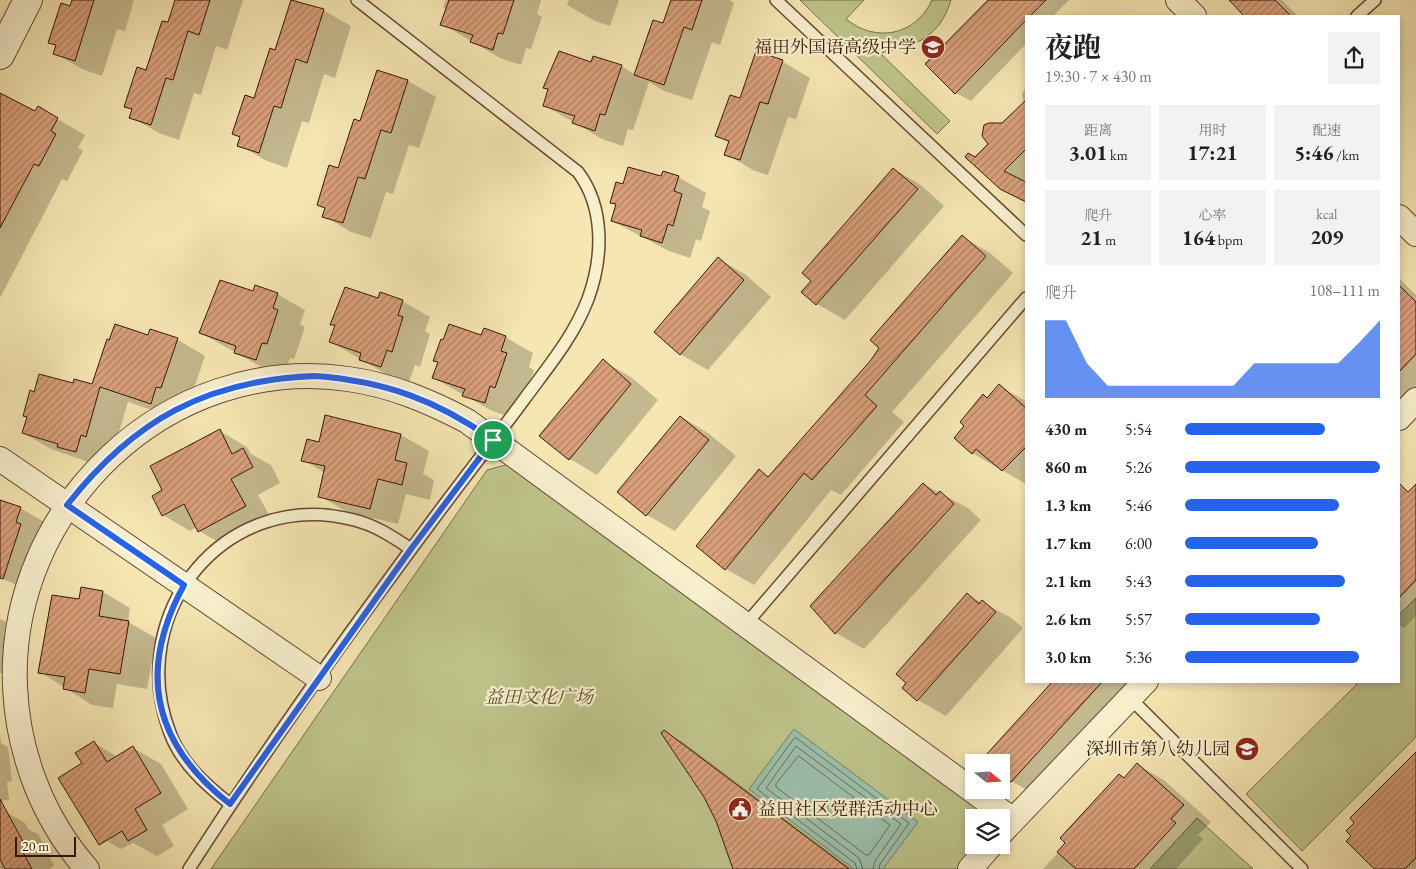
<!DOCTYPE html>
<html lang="zh">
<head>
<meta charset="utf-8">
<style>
  body { margin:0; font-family:"EB Garamond","Noto Serif SC",serif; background:#f2f2f2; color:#222; height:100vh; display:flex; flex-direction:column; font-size:19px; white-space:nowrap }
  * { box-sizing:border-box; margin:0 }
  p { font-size:16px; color:#767676 }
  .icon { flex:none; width:28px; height:28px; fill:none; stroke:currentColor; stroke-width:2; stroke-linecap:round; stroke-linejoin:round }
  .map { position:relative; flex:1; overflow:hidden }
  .panel { position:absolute; left:1025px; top:15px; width:375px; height:668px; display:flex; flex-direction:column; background:#fff; border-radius:0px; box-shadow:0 2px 8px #0003 }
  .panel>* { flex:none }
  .needle { width:32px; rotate:108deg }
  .tools { position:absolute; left:965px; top:754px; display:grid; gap:10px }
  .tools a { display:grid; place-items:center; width:45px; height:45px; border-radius:0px; background:#fff; box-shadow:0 2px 8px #0003; font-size:25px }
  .scale { position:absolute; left:15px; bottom:12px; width:61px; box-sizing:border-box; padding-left:5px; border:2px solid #361708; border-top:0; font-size:14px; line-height:18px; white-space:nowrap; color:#361708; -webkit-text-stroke:4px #f8efcd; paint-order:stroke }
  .pin { position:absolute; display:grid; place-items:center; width:42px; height:42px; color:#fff; margin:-21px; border:2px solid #fff; border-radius:50%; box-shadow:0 1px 5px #0007 }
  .round { display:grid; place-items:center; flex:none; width:52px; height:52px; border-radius:0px; background:#f2f2f2 }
  .summary { display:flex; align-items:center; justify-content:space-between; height:85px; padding:0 20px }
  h1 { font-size:28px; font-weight:700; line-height:38px }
  .figures { display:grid; grid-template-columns:repeat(3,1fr); gap:8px; height:85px; padding:5px 20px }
  .figures div { display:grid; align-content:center; border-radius:0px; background:#f2f2f2; text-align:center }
  .figures b { font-size:21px; font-weight:700 }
  .figures small { font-size:14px; font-weight:400 }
  .figures p { font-size:14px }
  .chart { height:140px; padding:10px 20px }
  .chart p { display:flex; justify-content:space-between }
  .chart svg { width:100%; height:90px; margin-top:5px; fill:#2563eb; opacity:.7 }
  ul { padding:0 20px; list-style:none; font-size:16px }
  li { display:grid; grid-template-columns:80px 60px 1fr; align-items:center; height:38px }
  li i { height:12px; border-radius:6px; background:#2563eb }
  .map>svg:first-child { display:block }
  .green { fill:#bec48a; stroke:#7a6e49 }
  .water { fill:#9cc0ac; stroke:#737c6a }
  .shadow { fill:#0003 }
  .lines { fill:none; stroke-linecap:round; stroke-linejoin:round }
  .shore { stroke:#696c5a; stroke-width:1 }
  .building { fill:url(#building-hatch); stroke:#361708 }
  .service-casing { stroke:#664b32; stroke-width:14 }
  .minor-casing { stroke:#664b32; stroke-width:26 }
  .tertiary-casing { stroke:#664b32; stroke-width:30 }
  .service { stroke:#f8efcd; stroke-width:11 }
  .minor { stroke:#f8efcd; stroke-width:24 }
  .tertiary { stroke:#f8efcd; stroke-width:28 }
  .route-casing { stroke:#fff; stroke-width:10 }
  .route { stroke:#2563eb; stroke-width:6 }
  .labels { text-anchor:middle; stroke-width:4.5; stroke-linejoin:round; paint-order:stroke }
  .poi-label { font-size:18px; fill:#361708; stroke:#f8efcd; text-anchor:end }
  .park-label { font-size:18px; font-style:italic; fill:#5f4b2f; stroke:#f8efcd }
</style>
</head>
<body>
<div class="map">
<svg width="1416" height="869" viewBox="0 0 1416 869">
  <defs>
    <pattern id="building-hatch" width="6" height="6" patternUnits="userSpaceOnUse" patternTransform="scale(1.25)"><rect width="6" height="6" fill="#d9a07a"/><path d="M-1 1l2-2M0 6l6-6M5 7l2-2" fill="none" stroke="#b18162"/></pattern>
  </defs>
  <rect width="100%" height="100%" fill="#f5e6b2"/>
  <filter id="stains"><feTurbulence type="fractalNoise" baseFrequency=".004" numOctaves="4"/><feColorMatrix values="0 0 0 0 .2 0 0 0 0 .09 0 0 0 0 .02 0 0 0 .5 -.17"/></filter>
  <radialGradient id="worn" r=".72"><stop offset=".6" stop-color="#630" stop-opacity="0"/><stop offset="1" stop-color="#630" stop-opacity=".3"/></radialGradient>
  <path class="green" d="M800,0H864L846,19C875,43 916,36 932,0H951C940,37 915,47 880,53L950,121L937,134Z
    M513,463L985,807L986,817L974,818V845H985L964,869H211L487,470Z
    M1416,598V737L1302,851L1246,794L1357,684L1355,681H1399V615Z
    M1197,818L1253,869H1150Z"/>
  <path class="water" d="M794,729L918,822L883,869H854L749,789Z"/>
  <path class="shadow" d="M73,0H134L125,31L117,29L102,76L82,69L55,53L57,46L50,42Z
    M176,0H243L227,50L216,46L201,95L194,93L179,140L159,133L131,117L133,110L126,106L147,71L168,24Z
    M293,0L323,10L351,26L335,78L324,74L309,123L302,121L287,168L267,161L239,145L241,138L234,134L255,99L276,52Z
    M446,0H541L537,14L542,17L531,49L526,48L521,65L500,58L442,24L447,10L443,7Z
    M569,0H619L610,26L595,21L567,5Z
    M672,0H729L734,3L720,45L712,42L692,100L664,91L649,82L633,130L628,129L623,146L602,139L544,105L549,90L545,88L592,63L621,66L636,75L664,25Z
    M990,0H1069L1053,16H1026V44L971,101L956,93Z
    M1231,0H1282L1298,16H1246Z
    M756,53L783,62L810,78L796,119L788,117L768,175L753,170L726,154L729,143L717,136L740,100Z
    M378,71L408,81L436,97L419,148L409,145L393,194L386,192L371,238L351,232L324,216L326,209L318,205L339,170L361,122Z
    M1026,87V179L1023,182L1026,183V202L1001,188L975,158L989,144L1002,124L1024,104L1022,94Z
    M0,105L35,113L38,108L85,135L78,148L83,151L67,181L62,179L0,298Z
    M894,169L921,185L944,206L845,320L817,304L803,292Z
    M662,177H678L706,193L702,207L710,211L701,241L696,239L690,258L669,251L612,221L617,205L611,202L624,185Z
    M962,237L990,253L1013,273L892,412L904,422L841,495L831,490L754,585L726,569L698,546L759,471L770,477L872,361Z
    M719,259L746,275L771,297L708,370L680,354Z
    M1399,278L1416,295V389L1399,407Z
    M277,294L305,310L300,324L305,327L294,359L290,358L284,375L263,368L201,333Z
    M379,300L402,301L430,317L425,331L430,334L420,367L415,365L409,382L388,375L331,342L335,327L331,324Z
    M150,331L178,340L205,356L189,403L179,419L128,402L113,452L103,467L51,449L23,433L35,393L73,385L93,386L148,336Z
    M482,336L505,337L533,353L529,367L534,370L523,403L513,418L492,411L434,378L439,363L435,361Z
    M603,361L631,377L658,400L597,475L570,459L541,436Z
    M999,386L1026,401V484L972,453L966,426L984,396L988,398Z
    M326,417L401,435L429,451L423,474L434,480L430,500L406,494L398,524L347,512L320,496L325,473L303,460L320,443Z
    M681,417L708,433L736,456L675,531L647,515L619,492Z
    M220,431L247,447L251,454L271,465L280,483L258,495L273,522L227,547L199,531L197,527L190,531L163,515L164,491Z
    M923,484L968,508L981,520L864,649L836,633Z
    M1416,485V616L1404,628L1399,625V493L1403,489L1409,492Z
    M0,501L20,508L48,524L27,589L0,578Z
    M103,592L130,608L128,622L156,638L147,689L117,684L113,708L92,705L40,672Z
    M967,595L1010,617L1023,628L946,716L918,700L904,688Z
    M0,619L6,622L4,635L10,639L5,673H0Z
    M1055,681H1145L1039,797L1011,781L1001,762H996L988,754Z
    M664,732L684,743L852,869H734L718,821L691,772Z
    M0,735L1,743L8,747L12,781L7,782L9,800L0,801Z
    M94,743L118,757L133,748L161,764L188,809L162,825L174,846L157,856L133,843L121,849L93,833L83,763Z
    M1416,758V869H1376Z
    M1138,765L1165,781L1211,822L1198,835L1203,839L1176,869H1043Z
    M0,809L25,823L28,829L38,834L54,865L50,869H0Z"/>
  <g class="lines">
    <path class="shore" d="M799,756L890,825L869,855H866L776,787V784Z
      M857,869L855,863L757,789L795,737L909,823L880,864L879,869
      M863,869L859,858L766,788L796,746L901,824L875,861L873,869"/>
  </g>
  <path class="building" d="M72,0H94L75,61L53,54L56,45L48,43L61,3L70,6Z
    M175,0H210L199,35L188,31L173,80L166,78L151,125L129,118L132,109L124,107L137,67L146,70L162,21L168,22Z
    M291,0L324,9L307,63L296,59L281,108L274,106L259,153L237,146L240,137L232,134L245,95L254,98L270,48L275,50Z
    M449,0H514L503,34L498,33L493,50L470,42L473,35L440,25Z
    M671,0H702L692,30L684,27L664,85L634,75L653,20L663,23Z
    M988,0H1046L1030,16H1026V20L955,94L925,64Z
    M1229,0H1275L1291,16H1244Z
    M559,51L591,62L593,56L622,65L605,115L600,114L595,131L572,123L575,116L543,106L548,89L543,88Z
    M756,51L783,60L768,104L760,102L740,160L724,155L729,141L715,136L730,95L740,98Z
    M377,70L408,80L391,133L381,130L365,179L358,177L343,223L322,217L325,208L317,205L329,165L338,168L354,119L360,121Z
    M0,93L35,111L38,106L58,118L51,131L56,134L39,166L34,164L0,228Z
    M1026,100V149L1004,171L1026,182V202L1000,189L965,157L968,153L975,157L988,144L982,136L984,125L989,123H1002Z
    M628,167L661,176L663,171L679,176L674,191L682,194L673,226L668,224L662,243L640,236L642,230L611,221L616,204L610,203L616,182L623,184Z
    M893,168L918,189L816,305L801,292L811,281L802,273Z
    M962,235L986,256L865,395L877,406L812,480L804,473L725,570L696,546L759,469L768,477L871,360L879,348L870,340Z
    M718,257L744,280L680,355L654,332Z
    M220,280L253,291L255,285L278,293L273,308L278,310L267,344L262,343L256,360L234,353L236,346L199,333Z
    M1399,285L1416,302V354L1399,372Z
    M345,287L378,298L380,292L403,300L398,315L403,317L392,352L387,350L381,367L359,360L361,353L329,342L335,325H330Z
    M115,324L148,335L150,329L178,338L161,388L156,387L151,404L100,387L86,437L81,435L76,452L57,447L58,444L22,433L27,417L23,416L30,390L34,392L39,374L73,383L74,379L92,384L107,339L109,340Z
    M449,324L481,335L484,328L506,336L501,351L507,353L495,388L490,386L485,403L462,396L465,389L432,378L438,362L433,361L441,339L443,340Z
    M603,359L631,384L569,460L539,436Z
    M999,384L1026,408V447L1002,471L976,449L972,454L954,438L964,426L960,422L983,394L987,398Z
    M325,415L401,434L395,460L407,463L402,485L378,479L370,509L318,497L325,466L301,461L307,439L319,442Z
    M680,416L709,440L646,516L617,492Z
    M220,429L232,454L243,448L253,467L231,479L246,506L198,532L184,504L162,516L152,496L162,490L150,466Z
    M923,483L936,495L940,491L954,504L835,634L810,606Z
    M1399,483L1408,492L1416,484V580L1399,598Z
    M0,500L21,507L16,522L21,524L3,579L0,578Z
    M81,587L103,591L99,616L129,621L120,674L89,669L85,693L63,689L65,677L38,673L52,595L79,599Z
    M967,593L979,604L982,600L996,612L917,701L902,688L906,683L896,674Z
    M1053,681H1103L1011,782L1001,774V762H994L986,755Z
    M664,730L849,869H733L716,821L704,797L661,733Z
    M94,741L107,762L133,746L161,793L135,809L147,830L128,841L122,831L99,845L58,778L82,763L75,753Z
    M1416,752V858L1405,869H1374L1346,841L1351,836L1346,831L1354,823L1350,818Z
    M1137,763L1184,805L1171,819L1176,823L1134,869H1076L1057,852L1065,843L1060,838L1119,774L1124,778Z
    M0,799L27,849L23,852L32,869H5L0,859Z"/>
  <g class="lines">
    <g class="service-casing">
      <path id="service" d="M776,0L1026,235
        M1357,16L1375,0
        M746,624L1026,298
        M1130,698L1302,869
        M230,804C206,785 181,763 170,733C124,612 226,487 354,520C375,525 393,537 411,549
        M189,869C265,750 350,631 435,517C464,478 494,440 523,401C547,368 573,338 588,299C603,258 605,208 578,172L357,0"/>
    </g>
    <g class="minor-casing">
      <path id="minor" d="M1178,0L1194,16
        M1399,217L1416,234
        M1399,418L1416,400
        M0,459L319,678
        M1001,833L1146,681
        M87,869C43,819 18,754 15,687C7,508 167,353 348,379C391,385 429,401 467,421L1013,820
        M970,869L991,845"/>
    </g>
    <g class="tertiary-casing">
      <path id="tertiary" d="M0,55L28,0"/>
    </g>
    <use href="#service" class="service"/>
    <use href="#minor" class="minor"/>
    <use href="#tertiary" class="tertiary"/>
  </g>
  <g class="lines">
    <g class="route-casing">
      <path id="route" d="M315,376C384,381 437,400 493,440L411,549L230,804C153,744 137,671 184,585L67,505C134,420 206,380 315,376Z"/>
    </g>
    <use href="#route" class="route"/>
  </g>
  <defs>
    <g id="school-disc" transform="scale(1.25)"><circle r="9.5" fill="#8f2418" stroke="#f8efcd"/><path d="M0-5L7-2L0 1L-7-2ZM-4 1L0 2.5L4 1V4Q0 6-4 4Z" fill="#fff"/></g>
    <g id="civic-disc" transform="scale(1.25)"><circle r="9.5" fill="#8f2418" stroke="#f8efcd"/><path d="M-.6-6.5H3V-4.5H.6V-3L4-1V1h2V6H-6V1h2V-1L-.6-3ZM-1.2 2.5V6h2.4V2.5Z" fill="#fff"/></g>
  </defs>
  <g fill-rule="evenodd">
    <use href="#school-disc" x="933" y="47"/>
    <use href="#school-disc" x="1247" y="749"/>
    <use href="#civic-disc" x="740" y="809"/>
  </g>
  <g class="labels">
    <g class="poi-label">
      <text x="916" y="53">福田外国语高级中学</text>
      <text x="1230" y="755">深圳市第八幼儿园</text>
      <text x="758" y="815" text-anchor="start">益田社区党群活动中心</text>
    </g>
    <g class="park-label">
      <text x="539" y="703">益田文化广场</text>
    </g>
  </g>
  <rect width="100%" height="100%" filter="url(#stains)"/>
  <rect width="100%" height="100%" fill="url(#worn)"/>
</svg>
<div class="tools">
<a><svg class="needle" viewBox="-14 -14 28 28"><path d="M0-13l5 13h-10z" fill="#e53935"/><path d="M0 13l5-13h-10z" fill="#767676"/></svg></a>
<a><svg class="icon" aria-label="layers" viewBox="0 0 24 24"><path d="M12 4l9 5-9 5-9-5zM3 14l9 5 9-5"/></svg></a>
</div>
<div class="scale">20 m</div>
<div class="pin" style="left:493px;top:440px;background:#1e9e55"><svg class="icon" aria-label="arrive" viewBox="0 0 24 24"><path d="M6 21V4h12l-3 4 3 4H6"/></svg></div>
<section class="panel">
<div class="summary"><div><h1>夜跑</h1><p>19:30 · 7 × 430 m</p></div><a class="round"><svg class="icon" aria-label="share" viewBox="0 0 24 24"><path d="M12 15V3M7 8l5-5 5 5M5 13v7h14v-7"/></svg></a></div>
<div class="figures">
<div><p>距离</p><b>3.01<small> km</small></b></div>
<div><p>用时</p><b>17:21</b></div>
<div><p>配速</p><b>5:46<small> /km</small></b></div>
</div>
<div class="figures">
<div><p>爬升</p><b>21<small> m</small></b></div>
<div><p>心率</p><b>164<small> bpm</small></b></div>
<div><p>kcal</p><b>209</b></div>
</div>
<div class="chart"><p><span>爬升</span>108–111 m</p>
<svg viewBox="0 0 160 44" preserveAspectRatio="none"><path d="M0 44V6L10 6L20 27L30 38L40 38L50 38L60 38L70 38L80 38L90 38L100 27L110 27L120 27L130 27L140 27L150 17L160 6V44z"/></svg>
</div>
<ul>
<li><b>430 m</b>5:54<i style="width:72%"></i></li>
<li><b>860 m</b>5:26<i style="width:100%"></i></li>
<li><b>1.3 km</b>5:46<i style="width:79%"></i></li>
<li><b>1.7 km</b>6:00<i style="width:68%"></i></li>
<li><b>2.1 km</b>5:43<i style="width:82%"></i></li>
<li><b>2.6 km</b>5:57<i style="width:69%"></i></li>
<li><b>3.0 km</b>5:36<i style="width:89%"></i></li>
</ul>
</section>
</div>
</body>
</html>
